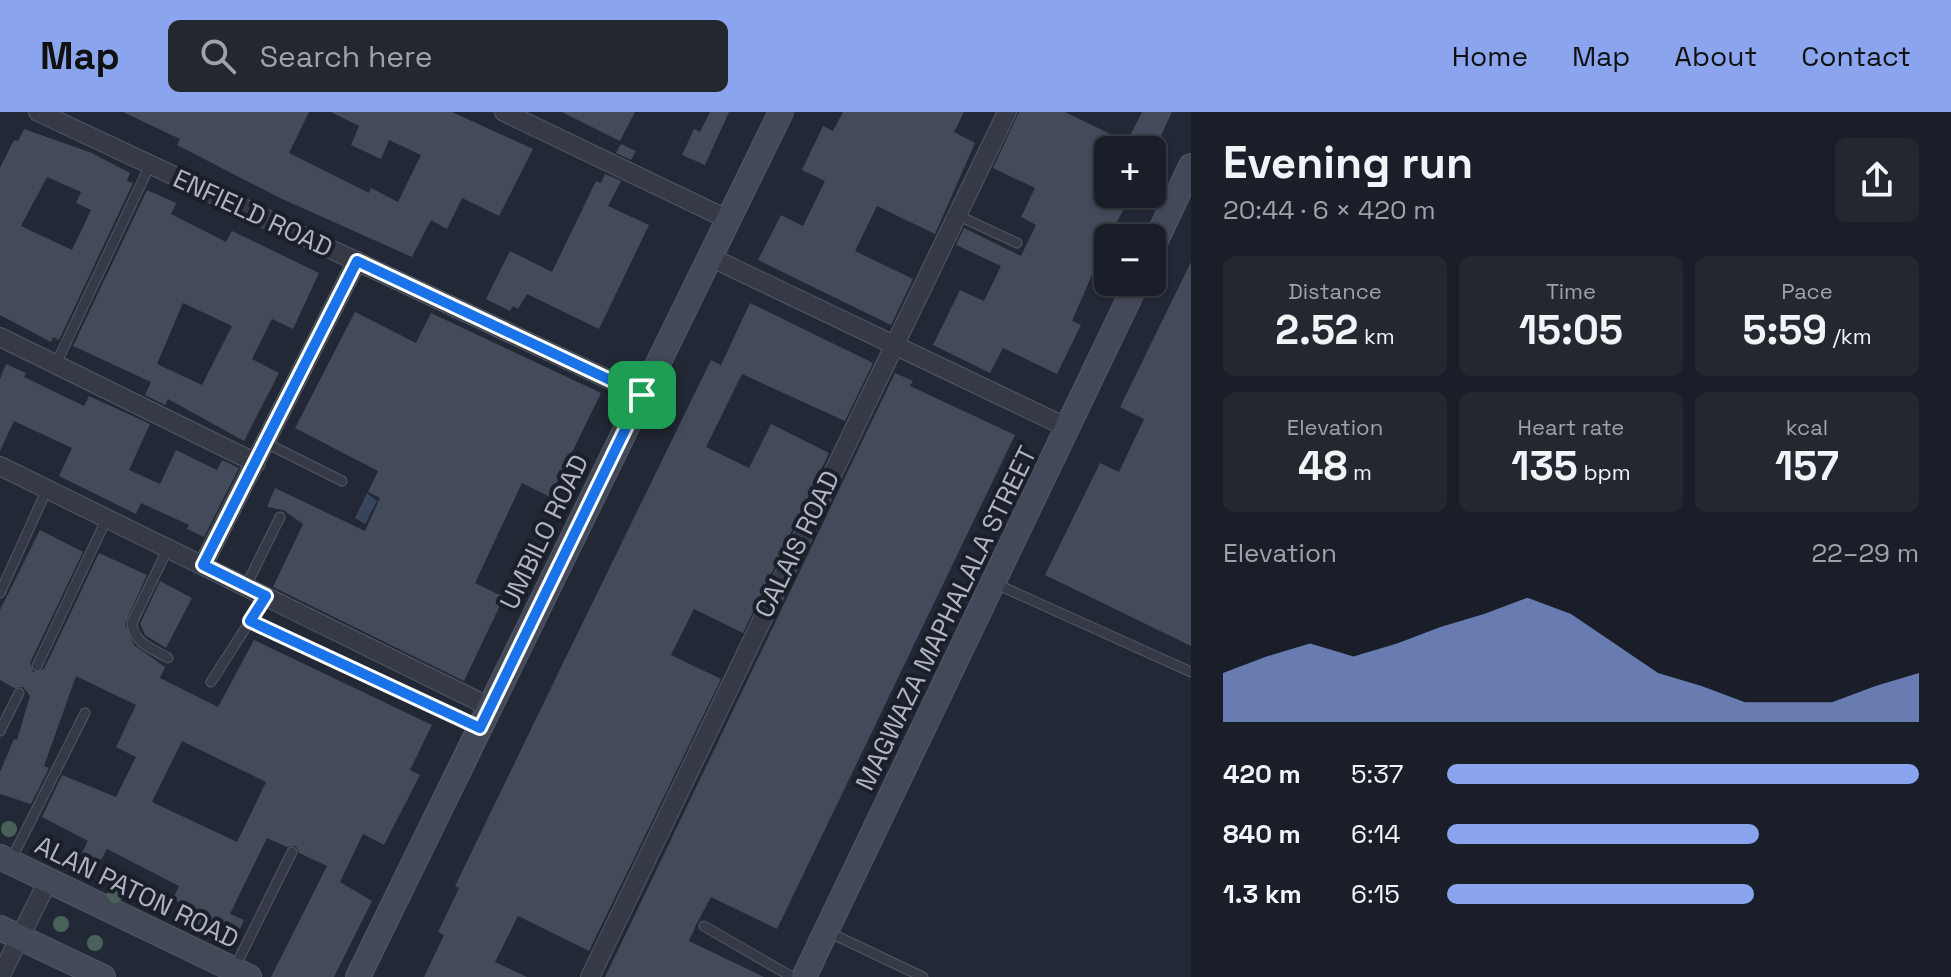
<!DOCTYPE html>
<html lang="en">
<head>
<meta charset="utf-8">
<style>
  body { margin:0; font-family:"Space Grotesk",sans-serif; background:#232730; color:#f1f3f6; height:100vh; display:flex; flex-direction:column; font-size:30px; white-space:nowrap }
  * { box-sizing:border-box; margin:0 }
  p { font-size:26px; color:#9fa2a8 }
  .icon { flex:none; width:44px; height:44px; fill:none; stroke:currentColor; stroke-width:2; stroke-linecap:round; stroke-linejoin:round }
  .map { position:relative; flex:1; overflow:hidden }
  .panel { display:flex; flex-direction:column; background:#1a1e28; width:760px }
  .panel>* { flex:none }
  .controls { position:absolute; left:1094px; top:24px; display:grid; gap:16px }
  .controls a { display:grid; place-items:center; width:72px; height:72px; border-radius:12px; background:#1a1e28; box-shadow:0 2px 6px #0004,0 0 0 2px #383c45; font-size:40px }
  .pin { position:absolute; display:grid; place-items:center; width:68px; height:68px; color:#fff; margin:-34px; border-radius:16px; box-shadow:0 4px 12px #0006 }
  .round { display:grid; place-items:center; flex:none; width:84px; height:84px; border-radius:12px; background:#232730 }
  .headline { display:flex; align-items:center; justify-content:space-between; height:136px; padding:0 32px }
  h1 { font-size:44px; font-weight:700; line-height:60px }
  .metrics { display:grid; grid-template-columns:repeat(3,1fr); gap:12px; height:136px; padding:8px 32px }
  .metrics div { display:grid; align-content:center; border-radius:12px; background:#232730; text-align:center }
  .metrics b { font-size:40px; font-weight:700 }
  .metrics small { font-size:22px; font-weight:400 }
  .metrics p { font-size:22px }
  .chart { height:224px; padding:16px 32px }
  .chart p { display:flex; justify-content:space-between }
  .chart svg { width:100%; height:144px; margin-top:8px; fill:#8aa5ed; opacity:.7 }
  ul { padding:0 32px; list-style:none; font-size:26px }
  li { display:grid; grid-template-columns:128px 96px 1fr; align-items:center; height:60px }
  li i { height:20px; border-radius:10px; background:#8aa5ed }
  header { display:flex; align-items:center; gap:48px; box-sizing:border-box; height:112px; padding:0 40px; background:#8aa5ed; color:#111 }
  header strong { font-size:38px }
  nav { display:flex; gap:44px; margin-inline-start:auto; font-size:28px }
  .search { width:560px; height:72px; background:#232730; display:flex; align-items:center; gap:20px; box-sizing:border-box; padding:0 28px; border-radius:12px; color:#9fa2a8; font-size:30px }
  main { display:flex; flex:1; min-height:0 }
  .map>svg:first-child { display:block }
  .water { fill:#39445d }
  .building { fill:#434b5a; fill-rule:evenodd }
  .lines { fill:none; stroke-linecap:round; stroke-linejoin:round }
  .lane-casing { stroke:#535864; stroke-width:11 }
  .street-casing { stroke:#535864; stroke-width:20 }
  .secondary-casing { stroke:#535864; stroke-width:26 }
  .lane { stroke:#353a46; stroke-width:9 }
  .street { stroke:#353a46; stroke-width:18 }
  .secondary { stroke:#444959; stroke-width:24 }
  .tree { fill:#496259 }
  .route-casing { stroke:#fff; stroke-width:16 }
  .route { stroke:#1a73e8; stroke-width:10 }
  .labels { text-anchor:middle; stroke-width:8; stroke-linejoin:round; paint-order:stroke }
  .street-label { font-size:26px; fill:#b0b5c2; stroke:#1b1f2a }
</style>
</head>
<body>
<header>
<strong>Map</strong>
<div class="search"><svg class="icon" aria-label="search" viewBox="0 0 24 24"><circle cx="10" cy="10" r="6"/><path d="M15 15l6 6"/></svg>Search here</div>
<nav><a>Home</a><a>Map</a><a>About</a><a>Contact</a></nav>
</header>
<main>
<div class="map">
<svg width="1191" height="865" viewBox="0 0 1191 865">
  <rect width="100%" height="100%" fill="#222835"/>
  <path class="water" d="M367,381L377,389L365,412L355,406Z"/>
  <path class="building" d="M123,0H309L289,41L369,81L371,76L398,90L421,43L389,28L381,47L351,33L359,14L331,0H452L533,37L499,104L462,86L447,117L431,108L412,145L280,86L177,33L180,27Z
    M562,0H635L620,29Z
    M710,0H729L705,53L682,43L694,17L700,20Z
    M843,0H964L954,20L975,31L935,122L877,94L855,139L913,167L891,213L758,148L781,103L803,114L825,69L802,58L823,14L833,19Z
    M1019,0H1065L1127,30L1142,0H1172L1154,38H1108V82H1132L1108,126L1072,209L1081,213L1057,262L1003,236L990,261L933,233L960,178L984,189L1001,154L956,133L964,116L1021,144L1036,113L1021,105L1035,76L993,56Z
    M24,17L92,41L130,61L127,69L133,71L59,228L53,225L51,230L0,203V56L14,28L18,29ZM47,65L81,80L76,91L91,98L72,138L21,114Z
    M621,32L636,39L631,48L616,41Z
    M605,62L621,69L608,94L649,113L599,217L527,182L518,197L513,194L510,199L486,187L510,139L552,160L596,69L601,71Z
    M147,78L176,91L171,102L226,130L232,119L319,161L293,217L272,207L252,247L279,261L244,329L168,287L165,293L145,283L151,270L73,234ZM183,191L232,214L202,273L157,252Z
    M1191,150V534L1045,463L1100,351L1119,360L1144,307L1120,295Z
    M750,191L873,251L845,309L742,262L706,335L749,356L771,312L829,341L743,521L694,497L671,543L721,567L589,839L518,804L495,850L527,865H424L444,823L438,820L459,776L455,774L565,547L711,248L721,253Z
    M355,200L416,231L431,201L601,281L550,385L522,371L475,471L504,485L464,569L273,475L303,412L283,398L267,395L275,376L365,419L380,386L368,380L378,359L295,316Z
    M6,252L26,261L24,265L84,294L89,284L150,312L129,358L160,372L176,338L217,358L222,348L239,356L204,425L187,417L189,413L141,391L136,402L59,364L72,336L14,309L0,339V267Z
    M895,261L913,269L910,274L1015,323L777,817L711,785L697,811L689,829L764,865H605Z
    M40,418L83,440L30,551L33,560L44,557L99,441L147,463L125,512L134,533L165,555L160,566L218,595L254,528L432,613L410,658L420,663L384,733L363,722L340,770L372,789L334,865H271L327,754L299,741L296,734L287,735L267,726L230,802L244,808L234,830L197,812L202,801L173,787L179,774L107,737L96,757L78,749L88,729L42,705L62,663L116,685L136,645L116,635L136,593L76,564L44,654L49,656L31,692L0,682V660L14,627L17,628L30,584L23,575L14,576L0,568V498ZM182,629L266,670L237,730L152,690Z
    M160,469L192,486L166,536L145,523L140,512Z"/>
  <g class="lines">
    <g class="lane-casing">
      <path id="lane" d="M957,103L1017,131
        M56,252L150,53
        M266,331L342,369
        M168,436L132,511C133,531 153,537 168,546
        M994,471L1191,560
        M246,474L280,405
        M0,481L47,377
        M250,509L479,615
        M37,554L107,406
        M211,570L266,484
        M0,619L19,581
        M11,748L85,601
        M704,814L792,865
        M826,819L923,865
        M235,855L292,740"/>
    </g>
    <g class="street-casing">
      <path id="street" d="M38,0L642,283
        M504,0L729,108
        M710,145L1068,316
        M0,225L256,351
        M0,354L490,595
        M203,453L357,149
        M0,865L48,769
        M590,865L1007,0"/>
    </g>
    <g class="secondary-casing">
      <path id="secondary" d="M1152,137L1191,54
        M0,745L249,865
        M0,816L103,865
        M358,865L781,0
        M804,865L1137,170"/>
    </g>
    <use href="#lane" class="lane"/>
    <use href="#street" class="street"/>
    <use href="#secondary" class="secondary"/>
  </g>
  <g class="tree">
    <circle cx="9" cy="717" r="8"/>
    <circle cx="115" cy="783" r="8"/>
    <circle cx="61" cy="812" r="8"/>
    <circle cx="95" cy="831" r="8"/>
  </g>
  <g class="lines">
    <g class="route-casing">
      <path id="route" d="M357,149L642,283L480,616L250,509L266,484L203,453Z"/>
    </g>
    <use href="#route" class="route"/>
  </g>
  <g class="labels">
    <g class="street-label">
      <text transform="translate(253 101) rotate(25)" y="9">ENFIELD ROAD</text>
      <text transform="translate(544 420) rotate(-64)" y="9">UMBILO ROAD</text>
      <text transform="translate(797 432) rotate(-64)" y="9">CALAIS ROAD</text>
      <text transform="translate(946 506) rotate(-64)" y="9">MAGWAZA MAPHALALA STREET</text>
      <text transform="translate(137 780) rotate(26)" y="9">ALAN PATON ROAD</text>
    </g>
  </g>
</svg>
<div class="controls">
<a>+</a>
<a>−</a>
</div>
<div class="pin" style="left:642px;top:283px;background:#1e9e55"><svg class="icon" aria-label="arrive" viewBox="0 0 24 24"><path d="M6 21V4h12l-3 4 3 4H6"/></svg></div>
</div>
<section class="panel">
<div class="headline"><div><h1>Evening run</h1><p>20:44 · 6 × 420 m</p></div><a class="round"><svg class="icon" aria-label="share" viewBox="0 0 24 24"><path d="M12 15V3M7 8l5-5 5 5M5 13v7h14v-7"/></svg></a></div>
<div class="metrics">
<div><p>Distance</p><b>2.52<small> km</small></b></div>
<div><p>Time</p><b>15:05</b></div>
<div><p>Pace</p><b>5:59<small> /km</small></b></div>
</div>
<div class="metrics">
<div><p>Elevation</p><b>48<small> m</small></b></div>
<div><p>Heart rate</p><b>135<small> bpm</small></b></div>
<div><p>kcal</p><b>157</b></div>
</div>
<div class="chart"><p><span>Elevation</span>22–29 m</p>
<svg viewBox="0 0 160 44" preserveAspectRatio="none"><path d="M0 44V29L10 24L20 20L30 24L40 20L50 15L60 11L70 6L80 11L90 20L100 29L110 33L120 38L130 38L140 38L150 33L160 29V44z"/></svg>
</div>
<ul>
<li><b>420 m</b>5:37<i style="width:100%"></i></li>
<li><b>840 m</b>6:14<i style="width:66%"></i></li>
<li><b>1.3 km</b>6:15<i style="width:65%"></i></li>
</ul>
</section>
</main>
</body>
</html>
